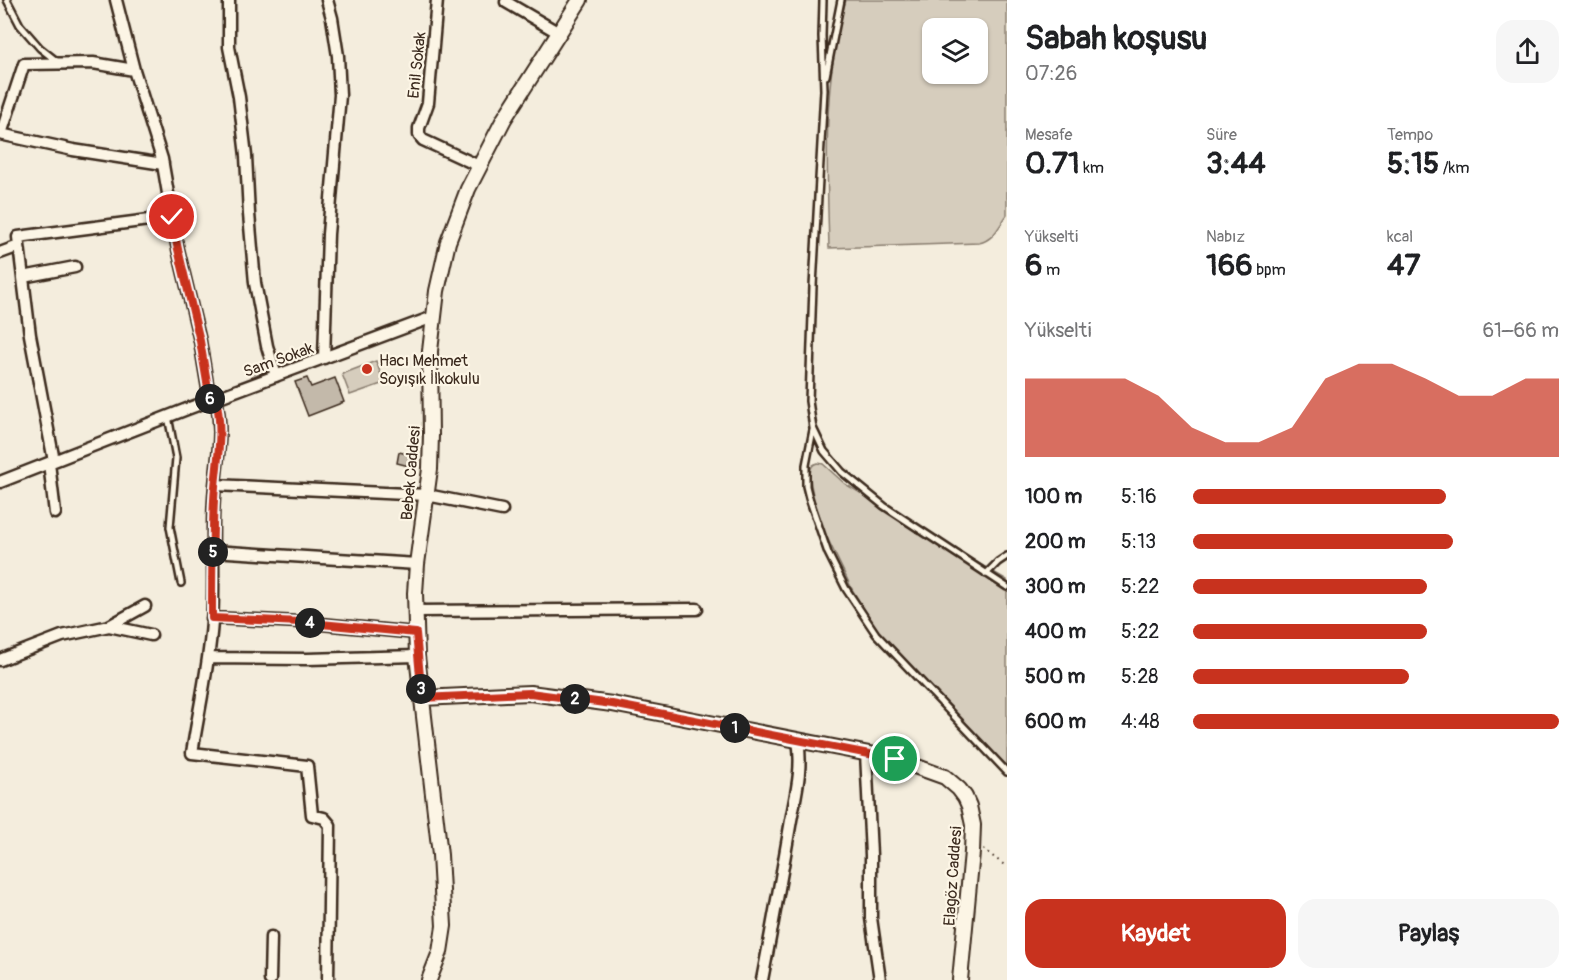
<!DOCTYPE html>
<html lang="tr">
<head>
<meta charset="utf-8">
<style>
  body { margin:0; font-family:Pangolin,sans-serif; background:#f6f6f6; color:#202124; height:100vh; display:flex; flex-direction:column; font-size:22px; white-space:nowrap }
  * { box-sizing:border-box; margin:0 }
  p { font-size:20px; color:#757577 }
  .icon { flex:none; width:33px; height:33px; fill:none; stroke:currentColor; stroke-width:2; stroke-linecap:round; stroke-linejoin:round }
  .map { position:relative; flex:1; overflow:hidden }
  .drawer { display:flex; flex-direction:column; background:#fff; width:570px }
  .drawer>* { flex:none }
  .tools { position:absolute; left:922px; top:18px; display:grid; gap:12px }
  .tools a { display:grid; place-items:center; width:66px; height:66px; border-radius:12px; background:#fff; box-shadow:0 2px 4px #0004; font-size:30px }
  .pin { position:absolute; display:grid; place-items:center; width:51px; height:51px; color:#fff; margin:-26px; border:3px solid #fff; border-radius:50%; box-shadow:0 2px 6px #0007 }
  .km { position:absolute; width:30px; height:30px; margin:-15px; border-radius:50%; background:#222; color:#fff; font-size:16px; line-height:30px; text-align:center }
  .round { display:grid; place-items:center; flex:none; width:63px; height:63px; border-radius:18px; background:#f6f6f6 }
  .headline { display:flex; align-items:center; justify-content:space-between; height:102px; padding:0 18px }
  h1 { font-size:33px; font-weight:700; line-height:45px }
  .stats { display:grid; grid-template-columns:repeat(3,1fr); gap:9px; height:102px; padding:6px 18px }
  .stats div { display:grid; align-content:center }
  .stats b { font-size:30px; font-weight:700 }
  .stats small { font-size:16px; font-weight:400 }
  .stats p { font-size:16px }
  .chart { height:168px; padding:12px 18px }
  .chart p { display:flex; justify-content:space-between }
  .chart svg { width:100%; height:108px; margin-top:6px; fill:#c8321e; opacity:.7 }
  .action { display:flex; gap:12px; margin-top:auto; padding:12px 18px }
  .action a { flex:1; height:69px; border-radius:18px; background:#c8321e; color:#fff; font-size:24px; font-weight:700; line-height:69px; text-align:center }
  .action a+a { background:#f6f6f6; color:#202124 }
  ul { padding:0 18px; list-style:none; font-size:20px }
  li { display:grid; grid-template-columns:96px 72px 1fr; align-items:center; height:45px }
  li i { height:15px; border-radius:8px; background:#c8321e }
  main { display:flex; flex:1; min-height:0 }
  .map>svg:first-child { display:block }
  .green { fill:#d6cdbd; stroke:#887c6e; stroke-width:1.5; fill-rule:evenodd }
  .building { fill:#c3b9aa; stroke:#3b2a1e; stroke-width:1.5 }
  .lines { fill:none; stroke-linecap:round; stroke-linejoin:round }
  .lane-casing { stroke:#3b2a1e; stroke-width:10 }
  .street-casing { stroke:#3b2a1e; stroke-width:15 }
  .secondary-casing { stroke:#3b2a1e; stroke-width:18 }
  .path { stroke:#3b2a1e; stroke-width:2; stroke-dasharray:1.5 4.5; stroke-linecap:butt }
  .lane { stroke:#fcf5e5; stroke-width:5 }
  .street { stroke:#fcf5e5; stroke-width:10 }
  .secondary { stroke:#fcf5e5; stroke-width:14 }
  .route-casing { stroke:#fff; stroke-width:12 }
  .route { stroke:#c8321e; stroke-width:8 }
  .poi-dot { fill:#c8321e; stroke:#fcf5e5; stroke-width:2 }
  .labels { text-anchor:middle; stroke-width:4.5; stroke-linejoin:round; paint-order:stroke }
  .street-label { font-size:16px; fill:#3b2a1e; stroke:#fcf5e5 }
  .poi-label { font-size:16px; fill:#3b2a1e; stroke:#fcf5e5; text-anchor:start }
</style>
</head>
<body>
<main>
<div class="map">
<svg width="1007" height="980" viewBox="0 0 1007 980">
  <rect width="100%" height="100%" fill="#f4eddd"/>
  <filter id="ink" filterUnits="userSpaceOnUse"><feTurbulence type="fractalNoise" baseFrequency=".0167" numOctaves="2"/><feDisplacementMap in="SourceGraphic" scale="12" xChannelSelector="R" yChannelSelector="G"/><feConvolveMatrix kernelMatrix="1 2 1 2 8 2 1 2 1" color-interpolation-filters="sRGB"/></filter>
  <g filter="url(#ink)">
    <path class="green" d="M846,0H1007V215C999,226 994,240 979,243L829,248C827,165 822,81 846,0ZM978,28V74H933V28Z
      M376,361L384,383L350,395L342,374Z
      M818,463L823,464L845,484L1007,580V766L882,636L872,622L853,591L822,527C818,514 807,481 811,469C812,465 814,464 818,463Z"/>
    <path class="building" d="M265,367L267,371L252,377L250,372Z
      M307,378L311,387L335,378L344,402L308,416L295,382Z
      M399,452L416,456L413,467L397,463Z"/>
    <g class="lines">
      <g class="lane-casing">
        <path id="lane" d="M7,0L20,25L40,48L59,63
          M823,0L822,36L824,90L813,286L809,401L813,428L824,451L842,472L884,506L1007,587
          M826,76L841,0
          M168,416L176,458L170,527L181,583
          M813,430L806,465V486L809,498L828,553L846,589L876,634L1007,772
          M986,574L998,562L1007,556"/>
      </g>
      <g class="street-casing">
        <path id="street" d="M116,0L134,70L162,159L177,245L200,341L210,401
          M229,0V47L239,97L246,156L249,214L255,283L267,346L276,376
          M437,0L428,103L419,128V135L423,140L479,166
          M506,2L559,33
          M0,134L73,150L163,164
          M1,134L24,64L93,63L134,70
          M0,253L19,246
          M23,277L75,267
          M324,358L328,234L340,95L338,56L332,18L327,0
          M216,398C224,436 216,461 214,498C211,539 215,581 212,622C209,666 199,709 192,753L307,766L312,815L324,818L330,825L328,980
          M54,461L30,335L18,237L172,217
          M49,463L55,513
          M0,482L187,409L433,317
          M215,485L427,495L502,510
          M213,551L417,564
          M416,611L697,609
          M212,618L300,622L416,633
          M109,626L151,635
          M208,658L307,659L417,656
          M0,660L62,636L109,626L145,606
          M866,753L871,855V918L880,980
          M270,980L271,937
          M762,980C772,929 781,878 790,826C795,796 803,771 798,740"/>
      </g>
      <g class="secondary-casing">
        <path id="secondary" d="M422,698L530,693L612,704L895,759L945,777L959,789L965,797L969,806L973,825L972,852L960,980
          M429,980L440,952L444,926L440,855L417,656L415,593L417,564L430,469L431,435L430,351L437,291L448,242L468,189L504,119L580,0"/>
      </g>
      <path class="path" d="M983,849L1007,867"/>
      <use href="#lane" class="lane"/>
      <use href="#street" class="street"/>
      <use href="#secondary" class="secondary"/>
    </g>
  </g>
  <g class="lines" filter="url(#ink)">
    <g class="route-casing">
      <path id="route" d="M172,217L177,245L200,341L210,400L216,398C224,436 216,463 214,500C212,539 212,579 212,618L300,622L416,633L422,698L530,693L612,704L895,759"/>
    </g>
    <use href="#route" class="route"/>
  </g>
  <circle class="poi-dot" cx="367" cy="369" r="6"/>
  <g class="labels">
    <g class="street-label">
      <text transform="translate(416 65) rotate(-84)" y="6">Enil Sokak</text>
      <text transform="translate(278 359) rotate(-20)" y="6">Sam Sokak</text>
      <text transform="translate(410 473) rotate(-85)" y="6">Bebek Caddesi</text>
      <text transform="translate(952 876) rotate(-86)" y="6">Elagöz Caddesi</text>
    </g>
    <g class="poi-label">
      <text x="379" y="366">Hacı Mehmet<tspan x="379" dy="18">Soyışık İlkokulu</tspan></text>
    </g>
  </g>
</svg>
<div class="tools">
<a><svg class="icon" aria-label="layers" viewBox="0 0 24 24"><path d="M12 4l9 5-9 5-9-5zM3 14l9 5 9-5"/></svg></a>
</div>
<div class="pin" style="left:895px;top:759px;background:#1e9e55"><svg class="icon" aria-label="arrive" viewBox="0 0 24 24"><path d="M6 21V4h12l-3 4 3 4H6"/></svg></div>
<div class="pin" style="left:172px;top:217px;background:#d93025"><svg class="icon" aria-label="check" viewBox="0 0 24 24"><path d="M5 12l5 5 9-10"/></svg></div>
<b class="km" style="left:735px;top:728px">1</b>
<b class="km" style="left:575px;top:699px">2</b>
<b class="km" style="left:421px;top:689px">3</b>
<b class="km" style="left:310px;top:623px">4</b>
<b class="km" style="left:213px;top:552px">5</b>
<b class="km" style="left:210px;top:399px">6</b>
</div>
<section class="drawer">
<div class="headline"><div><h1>Sabah koşusu</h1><p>07:26</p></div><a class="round"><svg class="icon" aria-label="share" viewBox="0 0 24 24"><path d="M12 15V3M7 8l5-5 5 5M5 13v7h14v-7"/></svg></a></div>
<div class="stats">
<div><p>Mesafe</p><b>0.71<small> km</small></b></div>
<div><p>Süre</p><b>3:44</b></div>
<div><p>Tempo</p><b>5:15<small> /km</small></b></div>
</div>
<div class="stats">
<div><p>Yükselti</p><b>6<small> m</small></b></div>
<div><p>Nabız</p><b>166<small> bpm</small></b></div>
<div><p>kcal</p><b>47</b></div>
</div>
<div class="chart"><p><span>Yükselti</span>61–66 m</p>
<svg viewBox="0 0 160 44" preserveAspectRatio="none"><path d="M0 44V12L10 12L20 12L30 12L40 19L50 32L60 38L70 38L80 32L90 12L100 6L110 6L120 12L130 19L140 19L150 12L160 12V44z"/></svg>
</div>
<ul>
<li><b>100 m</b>5:16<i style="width:69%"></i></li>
<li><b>200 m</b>5:13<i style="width:71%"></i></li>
<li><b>300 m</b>5:22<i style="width:64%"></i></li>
<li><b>400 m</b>5:22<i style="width:64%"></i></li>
<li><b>500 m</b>5:28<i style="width:59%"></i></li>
<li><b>600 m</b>4:48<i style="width:100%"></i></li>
</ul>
<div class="action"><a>Kaydet</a><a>Paylaş</a></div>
</section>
</main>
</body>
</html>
